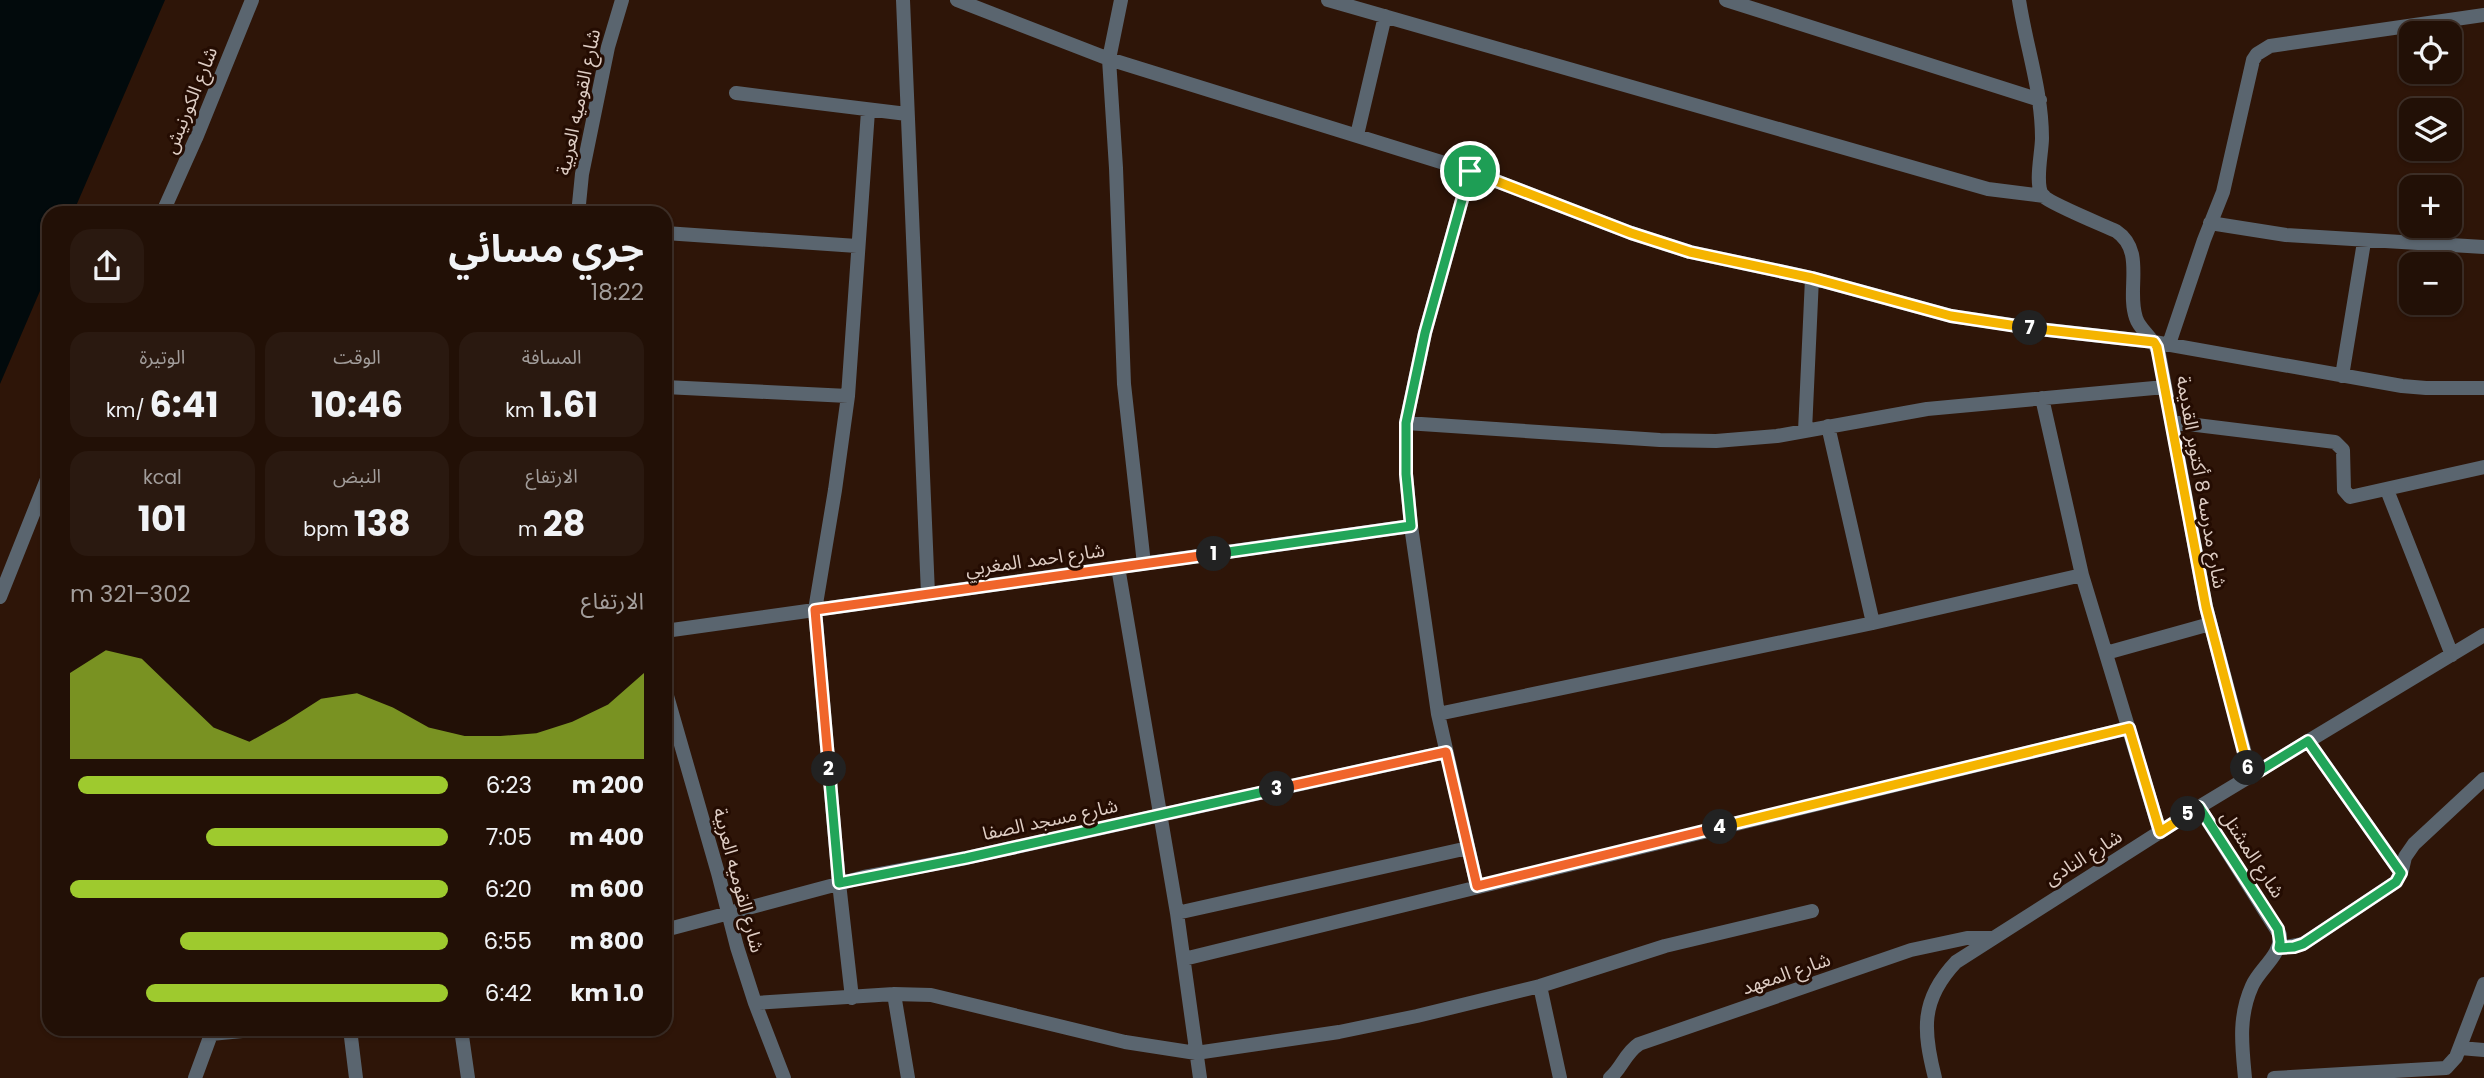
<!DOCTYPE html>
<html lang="ar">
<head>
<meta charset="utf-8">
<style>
  body { margin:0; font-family:Poppins,"Noto Sans Arabic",sans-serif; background:#2a1910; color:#f1f3f6; direction:rtl; height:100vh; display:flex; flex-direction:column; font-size:26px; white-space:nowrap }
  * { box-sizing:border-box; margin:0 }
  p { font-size:23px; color:#a29d9b }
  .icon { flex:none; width:38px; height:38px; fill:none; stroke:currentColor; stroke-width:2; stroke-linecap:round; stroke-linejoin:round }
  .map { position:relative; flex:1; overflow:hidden; direction:ltr }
  .sheet { position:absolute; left:42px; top:206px; width:630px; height:830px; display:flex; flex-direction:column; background:#221006; border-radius:21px; box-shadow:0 2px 5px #0004,0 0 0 2px #3f3028; direction:rtl }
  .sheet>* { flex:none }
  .buttons { position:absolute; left:2399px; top:21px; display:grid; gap:14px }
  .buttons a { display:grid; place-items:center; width:63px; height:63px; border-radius:14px; background:#221006; box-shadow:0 2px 5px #0004,0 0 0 2px #3f3028; font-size:35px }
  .pin { position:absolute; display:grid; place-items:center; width:60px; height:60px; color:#fff; margin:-30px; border:4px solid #fff; border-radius:50%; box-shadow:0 2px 7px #0007 }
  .km { position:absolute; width:35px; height:35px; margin:-18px; border-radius:50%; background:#222; color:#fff; font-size:19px; line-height:35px; text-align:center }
  .round { display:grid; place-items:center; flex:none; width:74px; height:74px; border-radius:21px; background:#2a1910 }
  .head { display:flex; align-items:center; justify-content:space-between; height:119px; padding:0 28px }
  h1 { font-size:38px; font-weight:700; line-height:52px }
  .figures { display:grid; grid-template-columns:repeat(3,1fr); gap:10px; height:119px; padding:7px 28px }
  .figures div { display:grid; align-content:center; border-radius:18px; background:#2a1910; text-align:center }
  .figures b { font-size:35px; font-weight:700 }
  .figures small { font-size:19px; font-weight:400 }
  .figures p { font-size:19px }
  .chart { height:196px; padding:14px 28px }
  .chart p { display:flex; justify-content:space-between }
  .chart svg { width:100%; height:126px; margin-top:7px; fill:#9eca2e; opacity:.7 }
  ul { padding:0 28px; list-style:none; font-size:23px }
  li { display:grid; grid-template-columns:112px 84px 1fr; align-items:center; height:52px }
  li i { height:18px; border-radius:9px; background:#9eca2e }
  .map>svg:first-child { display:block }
  .water { fill:#020a0c }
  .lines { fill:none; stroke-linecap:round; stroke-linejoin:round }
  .minor { stroke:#5a656f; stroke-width:14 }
  .split-1-casing { stroke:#fff; stroke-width:14 }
  .split-2-casing { stroke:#fff; stroke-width:14 }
  .split-3-casing { stroke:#fff; stroke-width:14 }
  .split-4-casing { stroke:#fff; stroke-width:14 }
  .split-5-casing { stroke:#fff; stroke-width:14 }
  .split-6-casing { stroke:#fff; stroke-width:14 }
  .split-7-casing { stroke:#fff; stroke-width:14 }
  .split-8-casing { stroke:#fff; stroke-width:14 }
  .split-1 { stroke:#22a559; stroke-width:9 }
  .split-2 { stroke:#f0652b; stroke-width:9 }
  .split-3 { stroke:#22a559; stroke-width:9 }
  .split-4 { stroke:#f0652b; stroke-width:9 }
  .split-5 { stroke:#f5b400; stroke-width:9 }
  .split-6 { stroke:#22a559; stroke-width:9 }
  .split-7 { stroke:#f5b400; stroke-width:9 }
  .split-8 { stroke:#f5b400; stroke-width:9 }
  .labels { text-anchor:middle; stroke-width:6; stroke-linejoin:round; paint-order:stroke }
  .street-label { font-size:19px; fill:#decdc4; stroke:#240c02 }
</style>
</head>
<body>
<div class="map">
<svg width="2484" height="1078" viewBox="0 0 2484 1078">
  <rect width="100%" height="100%" fill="#2e1508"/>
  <path class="water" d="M0,0H165L73,213L49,214V270L0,384Z"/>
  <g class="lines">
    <path class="minor" d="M903,0L928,594
      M957,0L1109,59L1470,171L1631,233L1690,252L1812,278L1951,316L2039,329L2154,342L2402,386L2426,388H2484
      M1121,0L1109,59L1116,168L1124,384L1144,564
      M1328,0L1988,189L2044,196
      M1726,0L2040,100
      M2019,0C2026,46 2042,91 2042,138C2042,153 2034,185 2043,196C2051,204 2103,225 2116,231C2146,251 2126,289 2136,318C2140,331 2154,337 2159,354L2206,607L2251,776
      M736,93L907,114
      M1357,135L1385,16
      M1470,171L1425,333L1406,423V474L1411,526L1438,714L1477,886
      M162,214L196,138L252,0
      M578,214L582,174L608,47L622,0
      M2210,223L2286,235L2484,247
      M665,233L857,246
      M2169,344L2204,240L2223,192L2253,60L2257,54L2270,46L2484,15
      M2342,376L2364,242
      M665,387L848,396
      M2042,398L2082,575L2160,832
      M2172,422L2335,442L2343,450L2344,490L2350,497L2484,467
      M1406,423L1660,440L1716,441L1777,436L1927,409L2165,387
      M1828,426L1873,623
      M1805,431L1812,278
      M2387,490L2452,655
      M1118,567L1177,913L1200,1078
      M0,597L49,474
      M665,631L1411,526
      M2106,653L2210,624
      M665,689L718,873L737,947L755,1003L784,1078
      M1438,714L1873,623L2082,575
      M2308,741L2401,873
      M2199,807L2280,935C2281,956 2260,968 2252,986C2238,1017 2242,1046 2245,1078
      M1177,913L1468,848
      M665,930L864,877L966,858L1446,752
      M2279,948L2303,944L2396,882L2402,870L2405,857L2414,844L2484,779
      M1184,959L2129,728
      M1540,986L1560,1078
      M894,994L908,1078
      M852,998L839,883L815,610L835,490L848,396L868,111
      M755,1003L894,994L931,995L1125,1042L1196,1053L1339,1032L1417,1016L1540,986L1665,946L1812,911
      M350,1029L356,1078
      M461,1029L468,1078
      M211,1034L263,1029
      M2460,1048L2484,1050
      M195,1078L213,1029
      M1610,1078C1622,1068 1625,1053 1639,1044L1911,950L1967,938H1992
      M1935,1078C1923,1031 1920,1000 1956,962L2199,807L2484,635
      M2274,1078L2446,1068L2456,1057L2484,984"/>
  </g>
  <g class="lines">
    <g class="split-1-casing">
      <path id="split-1" d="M1214,554L1411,526L1406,474V423L1425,333L1470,171"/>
    </g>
    <g class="split-2-casing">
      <path id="split-2" d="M829,769L815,610L1214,554"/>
    </g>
    <g class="split-3-casing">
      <path id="split-3" d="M829,769L839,883L966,858L1277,789"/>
    </g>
    <g class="split-4-casing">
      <path id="split-4" d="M1277,789L1446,752L1477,886L1720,827"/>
    </g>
    <g class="split-5-casing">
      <path id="split-5" d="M1720,827L2129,728L2160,832L2188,814"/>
    </g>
    <g class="split-6-casing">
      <path id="split-6" d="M2188,814L2199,807L2278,929L2280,942L2279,948L2294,947L2303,944L2396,882L2401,873L2308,741L2251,776L2248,768"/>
    </g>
    <g class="split-7-casing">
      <path id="split-7" d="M2030,328L2154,342L2157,347L2206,607L2248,768"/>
    </g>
    <g class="split-8-casing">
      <path id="split-8" d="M1470,171L1631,233L1690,252L1812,278L1951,316L2030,328"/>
    </g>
    <use href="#split-1" class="split-1"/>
    <use href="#split-2" class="split-2"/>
    <use href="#split-3" class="split-3"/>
    <use href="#split-4" class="split-4"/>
    <use href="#split-5" class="split-5"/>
    <use href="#split-6" class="split-6"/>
    <use href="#split-7" class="split-7"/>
    <use href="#split-8" class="split-8"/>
  </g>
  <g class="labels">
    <g class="street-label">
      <text transform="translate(190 100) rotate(-68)" y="7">شارع الكورنيش</text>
      <text transform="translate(578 102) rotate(-78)" y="7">شارع القوميه العربية</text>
      <text transform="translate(2202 482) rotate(80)" y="7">شارع مدرسه 8 أكتوبر القديمة</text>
      <text transform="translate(1035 559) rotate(-8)" y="7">شارع احمد المغربي</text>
      <text transform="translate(1050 819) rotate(-12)" y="7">شارع مسجد الصفا</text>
      <text transform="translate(2253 854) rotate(57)" y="7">شارع المشتل</text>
      <text transform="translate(2083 857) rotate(-32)" y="7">شارع النادى</text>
      <text transform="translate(739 880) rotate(75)" y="7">شارع القوميه العربية</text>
      <text transform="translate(1786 973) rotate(-19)" y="7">شارع المعهد</text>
    </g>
  </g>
</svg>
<div class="buttons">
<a><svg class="icon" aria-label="locate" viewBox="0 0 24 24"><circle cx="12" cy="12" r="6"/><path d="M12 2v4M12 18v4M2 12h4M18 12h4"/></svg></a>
<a><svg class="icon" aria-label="layers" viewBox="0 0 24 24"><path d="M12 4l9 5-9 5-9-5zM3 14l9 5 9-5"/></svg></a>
<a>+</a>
<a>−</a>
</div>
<div class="pin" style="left:1470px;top:171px;background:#1e9e55"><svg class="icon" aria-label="arrive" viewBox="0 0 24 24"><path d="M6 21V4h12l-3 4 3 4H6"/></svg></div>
<b class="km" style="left:1214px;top:554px">1</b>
<b class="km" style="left:829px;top:769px">2</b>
<b class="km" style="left:1277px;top:789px">3</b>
<b class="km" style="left:1720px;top:827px">4</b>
<b class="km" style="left:2188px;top:814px">5</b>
<b class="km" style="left:2248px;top:768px">6</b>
<b class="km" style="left:2030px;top:328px">7</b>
<section class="sheet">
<div class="head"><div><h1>جري مسائي</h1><p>18:22</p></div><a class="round"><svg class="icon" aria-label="share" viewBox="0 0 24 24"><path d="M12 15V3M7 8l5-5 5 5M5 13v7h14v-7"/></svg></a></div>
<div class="figures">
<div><p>المسافة</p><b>1.61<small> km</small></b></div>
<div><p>الوقت</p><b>10:46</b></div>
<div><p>الوتيرة</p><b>6:41<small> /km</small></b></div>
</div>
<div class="figures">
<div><p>الارتفاع</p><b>28<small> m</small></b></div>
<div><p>النبض</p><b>138<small> bpm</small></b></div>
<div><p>kcal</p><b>101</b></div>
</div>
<div class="chart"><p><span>الارتفاع</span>302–321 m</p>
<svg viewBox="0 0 160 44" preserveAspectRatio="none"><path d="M0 44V14L10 6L20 9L30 21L40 33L50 38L60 31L70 23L80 21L90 26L100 33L110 36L120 36L130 35L140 31L150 25L160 14V44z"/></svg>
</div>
<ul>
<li><b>200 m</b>6:23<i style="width:98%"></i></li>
<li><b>400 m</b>7:05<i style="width:64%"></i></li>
<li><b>600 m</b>6:20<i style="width:100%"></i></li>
<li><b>800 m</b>6:55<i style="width:71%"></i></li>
<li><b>1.0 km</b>6:42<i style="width:80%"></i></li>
</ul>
</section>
</div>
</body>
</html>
